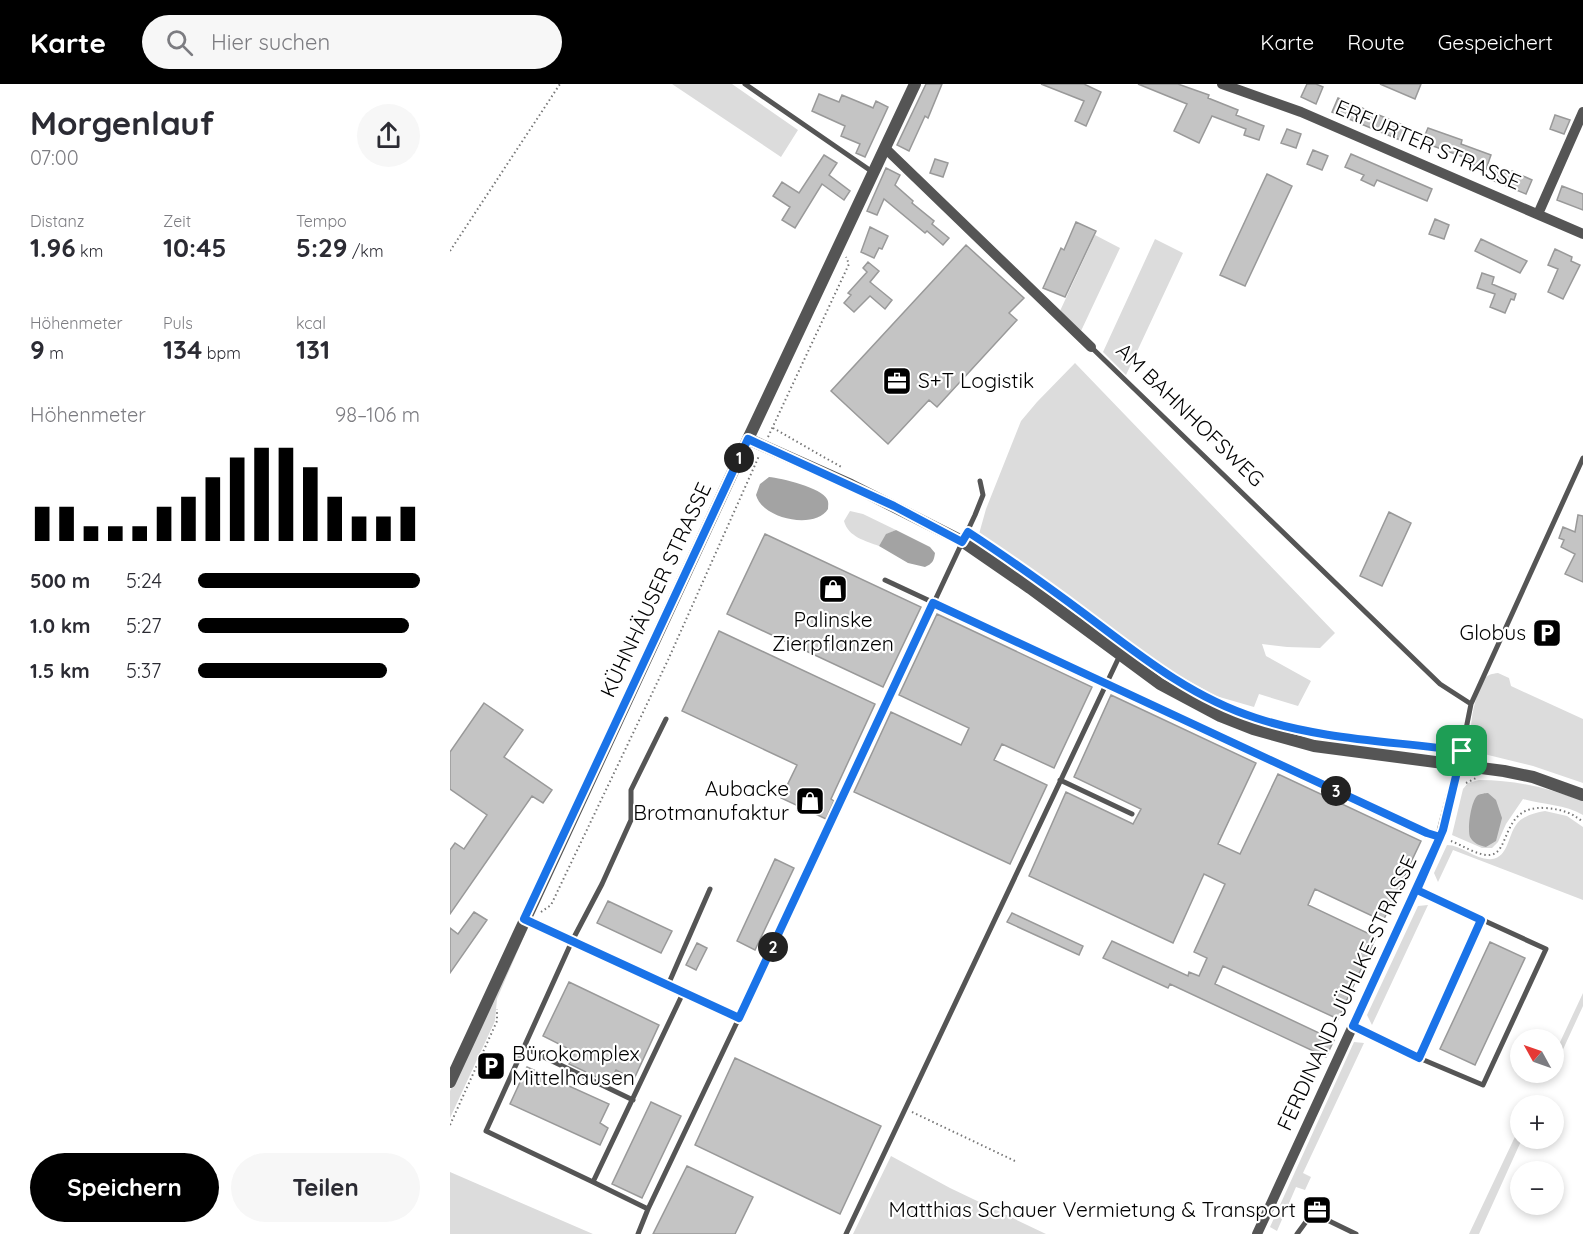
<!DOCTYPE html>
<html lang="de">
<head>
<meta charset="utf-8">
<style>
  body { margin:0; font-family:Quicksand,sans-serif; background:#f7f7f7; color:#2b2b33; height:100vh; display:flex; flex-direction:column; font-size:22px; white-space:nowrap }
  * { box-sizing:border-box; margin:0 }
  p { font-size:20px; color:#7c7c81 }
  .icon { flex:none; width:33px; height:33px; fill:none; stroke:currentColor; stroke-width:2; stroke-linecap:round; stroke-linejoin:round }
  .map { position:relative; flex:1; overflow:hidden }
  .sheet { display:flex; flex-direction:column; background:#fff; width:450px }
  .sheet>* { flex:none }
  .needle { width:39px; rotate:310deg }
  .tools { position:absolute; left:1060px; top:945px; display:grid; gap:12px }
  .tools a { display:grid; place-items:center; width:54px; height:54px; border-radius:50%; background:#fff; box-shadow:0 3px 9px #0003; font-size:30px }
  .pin { position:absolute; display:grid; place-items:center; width:51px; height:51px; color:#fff; margin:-26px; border-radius:12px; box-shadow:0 3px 9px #0006 }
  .km { position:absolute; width:30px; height:30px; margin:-15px; border-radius:50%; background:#222; color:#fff; font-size:16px; line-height:30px; text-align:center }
  .round { display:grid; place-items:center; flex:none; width:63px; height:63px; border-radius:32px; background:#f7f7f7 }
  .summary { display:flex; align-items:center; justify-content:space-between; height:102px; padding:0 30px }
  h1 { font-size:33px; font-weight:800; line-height:45px }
  .metrics { display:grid; grid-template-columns:repeat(3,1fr); gap:9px; height:102px; padding:6px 30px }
  .metrics div { display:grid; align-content:center }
  .metrics b { font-size:26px; font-weight:800 }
  .metrics small { font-size:16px; font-weight:400 }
  .metrics p { font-size:16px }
  .chart { height:168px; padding:12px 30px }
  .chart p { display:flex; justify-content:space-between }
  .chart svg { width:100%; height:108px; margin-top:6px; stroke:#000; stroke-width:6 }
  .primary-button { display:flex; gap:12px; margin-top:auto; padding:12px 30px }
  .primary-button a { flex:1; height:69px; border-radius:36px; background:#000; color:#fff; font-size:24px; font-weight:800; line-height:69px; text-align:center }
  .primary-button a+a { background:#f7f7f7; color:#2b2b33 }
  ul { padding:0 30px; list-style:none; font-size:20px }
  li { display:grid; grid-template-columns:96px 72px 1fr; align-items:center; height:45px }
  li i { height:15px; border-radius:8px; background:#000 }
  header { display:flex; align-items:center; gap:36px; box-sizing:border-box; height:84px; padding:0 30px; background:#000; color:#fff }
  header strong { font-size:28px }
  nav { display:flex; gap:33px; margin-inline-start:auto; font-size:21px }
  .search { width:420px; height:54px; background:#f7f7f7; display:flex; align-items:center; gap:15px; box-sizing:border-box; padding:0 21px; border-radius:33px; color:#7c7c81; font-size:22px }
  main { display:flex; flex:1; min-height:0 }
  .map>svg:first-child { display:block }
  .green { fill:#dcdcdc }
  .water { fill:#a3a3a3 }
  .building { fill:#c4c4c4; stroke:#999; stroke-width:1.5 }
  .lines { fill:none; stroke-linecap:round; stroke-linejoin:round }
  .path { stroke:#777; stroke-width:2; stroke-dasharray:1.5 3; stroke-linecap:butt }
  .service { stroke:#555; stroke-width:5 }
  .minor { stroke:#555; stroke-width:10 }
  .tertiary { stroke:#555; stroke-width:12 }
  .route-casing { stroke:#fff; stroke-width:12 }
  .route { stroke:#1a73e8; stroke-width:8 }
  .labels { text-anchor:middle; stroke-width:4.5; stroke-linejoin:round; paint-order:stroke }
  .street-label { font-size:21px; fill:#000; stroke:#fff }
  .poi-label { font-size:21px; fill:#000; stroke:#fff; text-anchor:end }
</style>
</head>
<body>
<header>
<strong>Karte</strong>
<div class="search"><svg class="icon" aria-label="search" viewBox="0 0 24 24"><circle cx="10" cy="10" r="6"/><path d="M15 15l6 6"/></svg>Hier suchen</div>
<nav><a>Karte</a><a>Route</a><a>Gespeichert</a></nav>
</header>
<main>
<section class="sheet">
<div class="summary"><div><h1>Morgenlauf</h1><p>07:00</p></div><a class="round"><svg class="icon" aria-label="share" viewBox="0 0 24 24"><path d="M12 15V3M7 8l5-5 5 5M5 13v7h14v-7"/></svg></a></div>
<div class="metrics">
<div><p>Distanz</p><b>1.96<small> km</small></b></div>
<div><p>Zeit</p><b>10:45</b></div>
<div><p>Tempo</p><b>5:29<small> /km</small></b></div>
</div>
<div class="metrics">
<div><p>Höhenmeter</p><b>9<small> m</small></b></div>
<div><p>Puls</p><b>134<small> bpm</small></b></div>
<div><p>kcal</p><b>131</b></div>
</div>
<div class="chart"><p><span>Höhenmeter</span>98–106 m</p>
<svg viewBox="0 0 160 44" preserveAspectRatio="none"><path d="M5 44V30M15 44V30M25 44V38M35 44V38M45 44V38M55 44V30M65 44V26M75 44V18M85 44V10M95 44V6M105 44V6M115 44V14M125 44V26M135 44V34M145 44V34M155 44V30"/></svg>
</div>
<ul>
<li><b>500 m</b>5:24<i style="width:100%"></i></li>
<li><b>1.0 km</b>5:27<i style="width:95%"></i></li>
<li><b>1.5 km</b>5:37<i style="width:85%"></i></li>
</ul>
<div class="primary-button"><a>Speichern</a><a>Teilen</a></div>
</section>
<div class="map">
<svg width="1133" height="1150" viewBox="0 0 1133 1150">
  <rect width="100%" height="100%" fill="#fff"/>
  <path class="green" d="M222,0H282L348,46L331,73Z
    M645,151L670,164L631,247L610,227Z
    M705,155L733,169L676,291L653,268Z
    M625,279L885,549L870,564L837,563L812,560L816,572L861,597L848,622L809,610L804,623L766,612L715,584L529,450L536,425L571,337L587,318Z
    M400,427L413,430L446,446L437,450L429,462C416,457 398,453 394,437Z
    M1048,589L1059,594L1061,602L1133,635V699L1083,682L1034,670L1028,665L1023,666C1017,648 1024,611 1035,595C1038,590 1042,590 1048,589Z
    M1029,696C1067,696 1098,704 1133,717V731C1115,720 1092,721 1073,715L1056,740L1048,758L1042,764H1032L1002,751L1013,705L1018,699Z
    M1095,727L1117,732L1133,743V816L1003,766L988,798L984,789L997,761C1012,761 1027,777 1042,775C1058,773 1058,752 1066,741C1072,732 1084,729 1095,727Z
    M978,821L922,941L917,931L968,822Z
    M75,850L47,915L45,937L0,1034V1007L71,853Z
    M1133,909V922L1104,985V971Z
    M904,958L914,959L853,1089L861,1093L855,1106L846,1103L827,1147L820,1143Z
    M1071,1040L1072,1055L1029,1150H1019Z
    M441,1072L500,1104L596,1150H403Z
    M0,1088L143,1150H0Z"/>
  <path class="water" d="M319,393C331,394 372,404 377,415C379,418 378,422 378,425C365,446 312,435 306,411L310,400Z
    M446,446L480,463L485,469C484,477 482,480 475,483L458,479L429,462L436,450Z
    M1038,709L1046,716L1052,734L1046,757L1036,763C1030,762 1023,759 1020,753C1017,745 1021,716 1028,711C1030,710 1036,709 1038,709Z"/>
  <path class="building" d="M476,0H492L478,34L475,32L459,67L447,61Z
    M591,0H634L651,8L636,42L625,37L634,17Z
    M688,0H728L759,11L758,14L788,26L786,31L814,42L809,56L794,51L796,45L762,32L749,59L724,47L737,20Z
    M857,0H866L873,3L866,20L851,13Z
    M930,0H971L965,15Z
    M369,10L389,18L392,11L421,23L423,24L426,17L438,23L415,73L406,69L410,60L391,52L395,42L362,27Z
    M888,14L955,42L950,56L882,28Z
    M1105,31L1120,36L1114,50L1100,45Z
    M978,44L1012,56L1011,60L1041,71L1036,85L1021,80L1022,76L972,58Z
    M837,45L851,50L846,64L831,59Z
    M863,66L878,72L872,86L857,80Z
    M901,70L982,105L977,117L927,96L924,102L911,96L914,91L895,83Z
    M374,71L387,79L379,91L400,107L394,116L372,100L345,144L332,136L340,123L323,112L332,98L349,109Z
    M485,75L498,79L493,93L480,89Z
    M436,84L450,91L445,101L463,117L462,119L484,137L482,140L499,154L493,161L477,147L475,149L434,115L427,131L417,127Z
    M1047,84L1060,90L1062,87L1082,96L1076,110L1042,96Z
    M817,90L842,102L795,202L770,191Z
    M1112,102L1133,110V126L1107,116Z
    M985,135L999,141L994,155L979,150Z
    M626,138L646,147L615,213L593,204L611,164L614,166Z
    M420,143L438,152L432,165L429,164L424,174L411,168Z
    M1031,155L1077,177L1070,189L1025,167Z
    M516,161L574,214L559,229L567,236L487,323L479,316L438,360L381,307Z
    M1105,165L1122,173L1121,177L1130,181L1113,215L1098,208L1108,185L1098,181Z
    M418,178L429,187L420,198L442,216L435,225L420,212L404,228L394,219L401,211L398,209L417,188L413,184Z
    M1032,189L1044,193L1042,200L1066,210L1064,216L1061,215L1055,229L1040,223L1045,210L1027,204Z
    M939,428L961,439L932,502L910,492Z
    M1128,431L1133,432V498L1115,490L1125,470L1111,463L1114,456L1109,454L1113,443L1125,448Z
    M315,450L471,523L433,603L277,530Z
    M487,530L642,603L604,684L552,660L544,676L597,701L560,780L404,708L441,628L511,661L519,644L449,611Z
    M269,547L425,620L381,715L384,717L376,735L331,714L347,681L232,627Z
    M661,611L806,679L768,760L790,770L828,690L971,757L933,837L865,805L858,821L926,853L888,935L773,882L765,900L884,956L876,973L720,900L718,904L653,874L662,857L738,892L739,888L749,892L757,874L744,868L775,800L754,790L723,859L579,792L616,708L683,740L691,725L624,693Z
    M34,619L73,646L54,673L102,706L93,719L82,712L0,830V766L5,759L14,765L37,731L0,705V668Z
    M325,775L344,784L305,866L287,857Z
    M158,817L222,847L211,869L147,839Z
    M24,828L37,836L0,889V844L8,850Z
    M562,829L633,862L629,871L557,838Z
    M1040,858L1075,874L1025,981L990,965Z
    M247,859L257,864L246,886L236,881Z
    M119,898L209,941L184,995L166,986L159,999L119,980L125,968L93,952Z
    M285,974L431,1042L390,1130L245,1061Z
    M77,983L159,1020L150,1039L158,1044L150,1061L60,1020Z
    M201,1018L231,1032L192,1114L162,1100Z
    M237,1082L303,1113L285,1150H203Z"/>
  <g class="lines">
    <path class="path" d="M0,167L110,0
      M323,344L393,384
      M318,353L399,180L396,173
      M862,648L904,655
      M933,659L1005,666
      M1020,669L1035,672
      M1016,699L1026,694
      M1001,757C1012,761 1028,772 1040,771C1061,769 1051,721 1095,724C1110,725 1121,728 1133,738
      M91,828L101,821L218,576L309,372
      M462,1028L565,1077
      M0,1041L47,937V925"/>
    <path class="service" d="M295,0L424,89
      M641,263L990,600L1021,620
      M435,496L977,749L990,753
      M1009,680L1021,620L1133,374
      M610,696L682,730
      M967,806L1096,865L1033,1001L969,974L1031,836
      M76,836L233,909L143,1098L36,1047L122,857L152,800L181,736V706L216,635
      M218,901L260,805
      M233,909L289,934L525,431L533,411L530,397
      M903,942L969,974
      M73,963L183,1016
      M143,1098L198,1125L289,934
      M188,1150L198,1125
      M396,1150L670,571
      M847,1150L858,1135L871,1133L906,1150"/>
    <path class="minor" d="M772,0L851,28L1133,150
      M436,65L641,263
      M1088,130L1133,28
      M807,1150L990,753L1009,680"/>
    <path class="tertiary" d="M298,355L401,401L512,457L580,504L710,600L770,632L803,645L864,662L1054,687L1083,693L1133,711
      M0,998L298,355L465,0"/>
  </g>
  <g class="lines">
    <g class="route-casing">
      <path id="route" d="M1012,667C943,657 873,656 806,634C742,614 689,571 636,531C597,502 558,474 518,448L512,458L444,422L298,355L74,835L289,934L483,519L977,749L990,753L903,942L969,974L1031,836L967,806L990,753L993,746L1012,667"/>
    </g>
    <use href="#route" class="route"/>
  </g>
  <defs>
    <g id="office-square" transform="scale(1.5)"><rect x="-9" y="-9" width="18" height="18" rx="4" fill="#000" stroke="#fff"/><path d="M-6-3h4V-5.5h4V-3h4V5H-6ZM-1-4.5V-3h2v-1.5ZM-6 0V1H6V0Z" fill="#fff"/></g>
    <g id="shop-square" transform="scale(1.5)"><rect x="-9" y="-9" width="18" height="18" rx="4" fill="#000" stroke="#fff"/><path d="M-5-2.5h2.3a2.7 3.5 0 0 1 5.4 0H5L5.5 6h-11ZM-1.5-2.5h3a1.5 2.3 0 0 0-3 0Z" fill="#fff"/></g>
    <g id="parking-square" transform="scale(1.5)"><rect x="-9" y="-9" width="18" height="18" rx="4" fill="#000" stroke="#fff"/><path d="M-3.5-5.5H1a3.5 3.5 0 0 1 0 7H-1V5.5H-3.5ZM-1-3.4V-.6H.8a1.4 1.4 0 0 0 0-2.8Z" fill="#fff"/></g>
  </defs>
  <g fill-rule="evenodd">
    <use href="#office-square" x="447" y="297"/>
    <use href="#shop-square" x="383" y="505"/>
    <use href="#parking-square" x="1097" y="549"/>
    <use href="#shop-square" x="360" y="717"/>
    <use href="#parking-square" x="41" y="982"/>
    <use href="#office-square" x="867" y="1126"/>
  </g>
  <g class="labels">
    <g class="street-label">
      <text transform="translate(978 61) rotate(23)" y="7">ERFURTER STRASSE</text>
      <text transform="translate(740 331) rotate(44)" y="7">AM BAHNHOFSWEG</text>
      <text transform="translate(206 506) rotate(-65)" y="7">KÜHNHÄUSER STRASSE</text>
      <text transform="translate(897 909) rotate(-65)" y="7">FERDINAND-JÜHLKE-STRASSE</text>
    </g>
    <g class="poi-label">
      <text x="468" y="304" text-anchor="start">S+T Logistik</text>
      <text x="383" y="543" text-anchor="middle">Palinske<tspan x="383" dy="24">Zierpflanzen</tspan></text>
      <text x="1076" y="556">Globus</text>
      <text x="339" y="712">Aubacke<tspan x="339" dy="24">Brotmanufaktur</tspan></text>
      <text x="62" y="977" text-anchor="start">Bürokomplex<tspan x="62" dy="24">Mittelhausen</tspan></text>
      <text x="846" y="1133">Matthias Schauer Vermietung &amp; Transport</text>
    </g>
  </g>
</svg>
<div class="tools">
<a><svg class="needle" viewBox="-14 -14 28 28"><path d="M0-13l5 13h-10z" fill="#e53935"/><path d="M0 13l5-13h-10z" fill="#7c7c81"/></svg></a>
<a>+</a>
<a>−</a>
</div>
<div class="pin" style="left:1012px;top:667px;background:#1e9e55"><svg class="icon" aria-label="arrive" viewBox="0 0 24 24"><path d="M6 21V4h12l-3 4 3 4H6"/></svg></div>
<b class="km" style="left:289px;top:374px">1</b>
<b class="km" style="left:323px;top:863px">2</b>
<b class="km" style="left:886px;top:707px">3</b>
</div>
</main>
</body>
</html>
